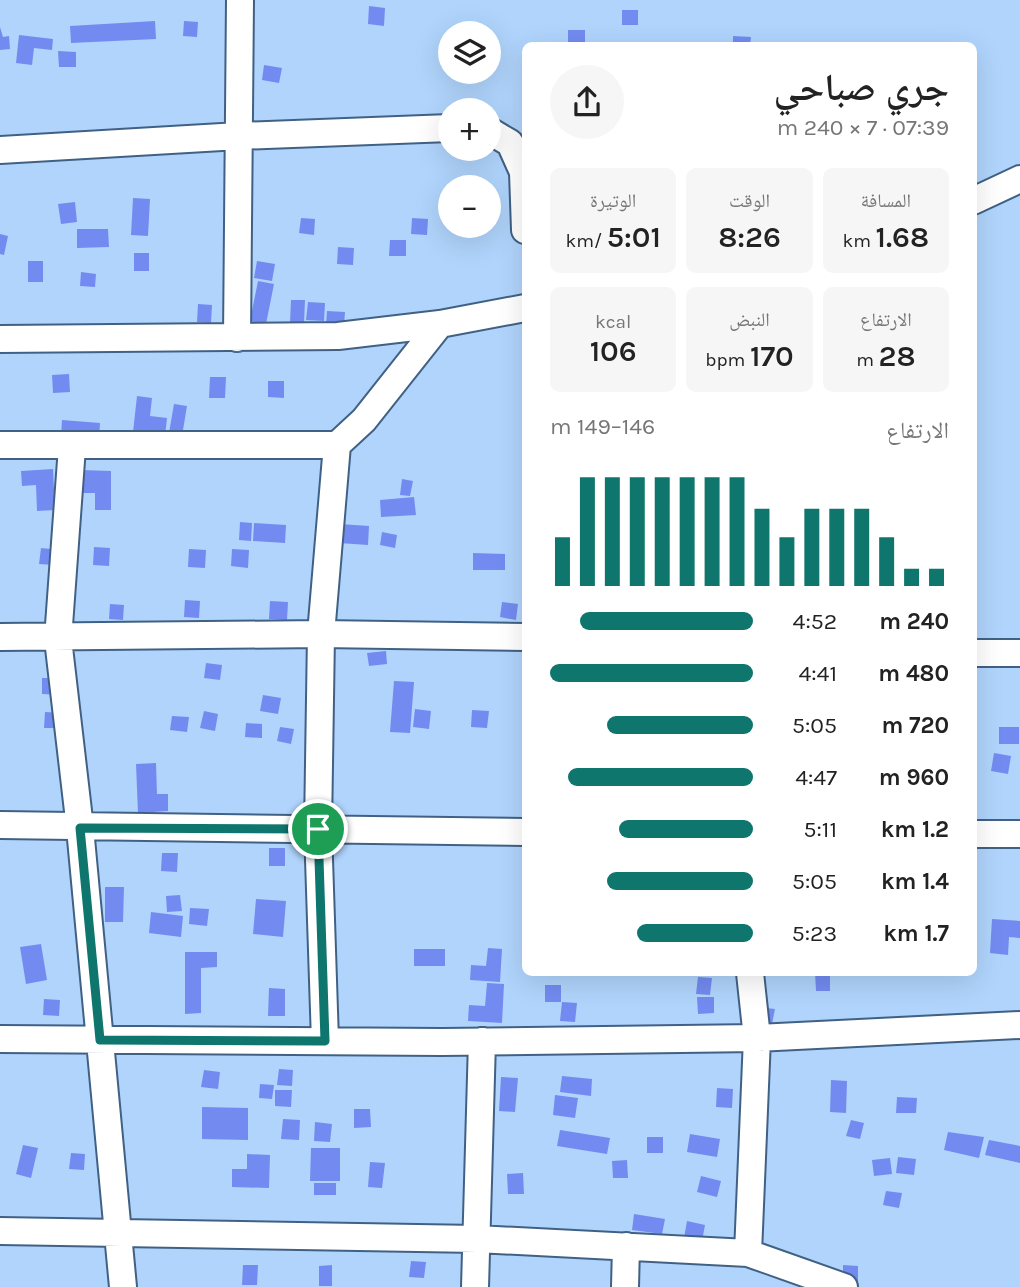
<!DOCTYPE html>
<html lang="ar">
<head>
<meta charset="utf-8">
<style>
  body { margin:0; font-family:Karla,"Noto Naskh Arabic",sans-serif; background:#f6f6f6; color:#222; direction:rtl; height:100vh; display:flex; flex-direction:column; font-size:26px; white-space:nowrap }
  * { box-sizing:border-box; margin:0 }
  p { font-size:23px; color:#767676 }
  .icon { flex:none; width:38px; height:38px; fill:none; stroke:currentColor; stroke-width:2; stroke-linecap:round; stroke-linejoin:round }
  .map { position:relative; flex:1; overflow:hidden; direction:ltr }
  .panel { position:absolute; left:522px; top:42px; width:455px; height:934px; display:flex; flex-direction:column; background:#fff; border-radius:10px; box-shadow:0 7px 28px #0002; direction:rtl }
  .panel>* { flex:none }
  .fabs { position:absolute; left:438px; top:21px; display:grid; gap:14px }
  .fabs a { display:grid; place-items:center; width:63px; height:63px; border-radius:50%; background:#fff; box-shadow:0 7px 28px #0002; font-size:35px }
  .pin { position:absolute; display:grid; place-items:center; width:60px; height:60px; color:#fff; margin:-30px; border:4px solid #fff; border-radius:50%; box-shadow:0 2px 7px #0007 }
  .round { display:grid; place-items:center; flex:none; width:74px; height:74px; border-radius:37px; background:#f6f6f6 }
  .head { display:flex; align-items:center; justify-content:space-between; height:119px; padding:0 28px }
  h1 { font-size:38px; font-weight:600; line-height:52px }
  .figures { display:grid; grid-template-columns:repeat(3,1fr); gap:10px; height:119px; padding:7px 28px }
  .figures div { display:grid; align-content:center; border-radius:10px; background:#f6f6f6; text-align:center }
  .figures b { font-size:30px; font-weight:600 }
  .figures small { font-size:19px; font-weight:400 }
  .figures p { font-size:19px }
  .chart { height:196px; padding:14px 28px }
  .chart p { display:flex; justify-content:space-between }
  .chart svg { width:100%; height:126px; margin-top:7px; stroke:#0f766e; stroke-width:6 }
  ul { padding:0 28px; list-style:none; font-size:23px }
  li { display:grid; grid-template-columns:112px 84px 1fr; align-items:center; height:52px }
  li i { height:18px; border-radius:9px; background:#0f766e }
  .map>svg:first-child { display:block }
  .building { fill:#738bf0 }
  .lines { fill:none; stroke-linecap:round; stroke-linejoin:round }
  .minor-casing { stroke:#416184; stroke-width:30 }
  .minor { stroke:#fff; stroke-width:26 }
  .route-casing { stroke:#fff; stroke-width:14 }
  .route { stroke:#0f766e; stroke-width:9 }
</style>
</head>
<body>
<div class="map">
<svg width="1020" height="1287" viewBox="0 0 1020 1287">
  <rect width="100%" height="100%" fill="#b0d4fc"/>
  <path class="building" d="M369,6L385,8L384,26L368,24Z
    M622,10H638V25H622Z
    M155,21L156,39L71,43L70,26Z
    M184,21L198,22L197,37L183,36Z
    M0,27L3,37L9,36L10,49L0,50Z
    M568,30H585V46H568Z
    M19,35L53,39L52,50L34,48L32,65L16,63Z
    M733,36L751,37L750,46H733Z
    M58,51L76,52V67H59Z
    M264,65L282,68L279,83L262,80Z
    M133,198L150,199L148,236L131,235Z
    M75,202L77,222L61,224L58,204Z
    M301,218L315,219L314,235L299,233Z
    M412,218L428,219L427,235L411,234Z
    M77,229H108L109,247L77,248Z
    M0,234L8,236L4,255L0,254Z
    M390,240H406V256H389Z
    M338,247L354,248L353,265L337,264Z
    M134,253H149V271H134Z
    M28,261H43V282H28Z
    M257,261L275,264L272,281L254,278Z
    M81,272L96,274L95,287L80,286Z
    M258,281L274,284L266,324L250,321Z
    M291,300H305L304,324L290,323Z
    M308,302L325,303L324,321L306,320Z
    M198,304L212,305L211,323L197,322Z
    M327,311L345,312L344,326L326,325Z
    M69,374L70,392L53,393L52,375Z
    M210,377H226L225,398H209Z
    M268,381H284V398L268,397Z
    M137,396L152,398L150,416L167,418L165,436L133,432Z
    M174,404L187,406L182,436L169,433Z
    M62,420L100,423L99,439L61,436Z
    M53,469L55,510L37,511L36,485L22,486L21,471Z
    M80,470L111,471V510H95V493H79Z
    M402,479L413,481L410,496L400,495Z
    M414,497L416,515L381,517L380,500Z
    M240,522L252,523L251,541L239,540Z
    M254,523L286,525L285,543L253,541Z
    M340,524L369,526L368,545L339,543Z
    M382,532L397,535L395,548L380,545Z
    M94,547L110,548L109,566L93,565Z
    M41,548L70,551L69,566L39,564Z
    M189,549L206,550L205,568L188,567Z
    M232,549L249,550L248,568L231,566Z
    M473,553L505,554V570H473Z
    M185,600L200,601L199,618L184,617Z
    M270,601L288,602L287,620L269,619Z
    M502,602L518,604L516,620L500,617Z
    M110,604L124,605L123,620L109,619Z
    M386,651L387,664L369,666L367,653Z
    M206,663L222,665L220,680L204,678Z
    M42,678H60L61,695L42,694Z
    M394,681L414,682L410,733L390,732Z
    M263,695L281,698L278,714L260,711Z
    M415,709L431,711L429,729L413,727Z
    M472,710L489,711L487,728L471,727Z
    M204,711L218,714L215,731L200,728Z
    M45,712L64,713V728H44Z
    M172,716L189,717L187,732L170,730Z
    M246,723L262,724V738L245,737Z
    M280,727L294,729L291,744L277,741Z
    M999,727H1019V744H999Z
    M994,753L1011,756L1008,774L991,771Z
    M156,763L157,794H168V811L138,813L136,764Z
    M269,848H285V866H269Z
    M162,853H178L177,872L161,871Z
    M105,887H124L123,922H105Z
    M180,895L182,911L167,912L166,896Z
    M256,899L286,901L283,937L253,934Z
    M190,908L209,909L207,926L189,924Z
    M151,912L183,916L181,937L149,933Z
    M992,919L1020,921V938L1009,937L1008,955L990,953Z
    M41,944L47,980L26,984L20,947Z
    M488,948L502,949L500,982L470,980L471,965L486,966Z
    M414,949H445V966H414Z
    M185,952H217V967L201,968V1013L185,1014Z
    M815,973H830V991H816Z
    M698,977L712,978L710,995L696,994Z
    M487,983L504,984L502,1023L468,1021L469,1005L485,1006Z
    M545,985H561V1002H545Z
    M269,988L285,989V1016H268Z
    M697,997H714V1013L698,1014Z
    M44,999L60,1000L59,1016L43,1015Z
    M562,1002L577,1003L575,1022L560,1021Z
    M757,1007L775,1009L772,1024L755,1022Z
    M279,1069L293,1070L292,1086L277,1085Z
    M204,1070L220,1072L218,1089L201,1087Z
    M562,1076L592,1079L591,1096L560,1092Z
    M501,1077L518,1078L515,1112L499,1111Z
    M831,1080L847,1081L846,1113L830,1112Z
    M260,1084L274,1085L272,1099L259,1098Z
    M717,1088L733,1089L732,1108L716,1107Z
    M275,1090H292L291,1107L275,1106Z
    M555,1095L578,1098L575,1118L553,1115Z
    M897,1097L917,1098L916,1113H896Z
    M202,1107L248,1108V1140L202,1139Z
    M354,1109H370L371,1127L354,1128Z
    M283,1119L300,1120L299,1140L281,1139Z
    M851,1120L864,1123L860,1139L846,1136Z
    M315,1122L332,1124L330,1142L314,1141Z
    M560,1130L610,1138L607,1154L557,1146Z
    M948,1132L984,1137L979,1158L944,1150Z
    M690,1134L720,1139L717,1157L687,1152Z
    M647,1137H663V1153H647Z
    M989,1140L1020,1146V1163L985,1155Z
    M23,1145L38,1148L31,1178L16,1174Z
    M311,1148H340V1181H310Z
    M71,1153L85,1154L84,1170L69,1169Z
    M247,1154L270,1155L269,1188L232,1187V1169H247Z
    M898,1157L916,1159L914,1175L896,1173Z
    M890,1158L892,1174L874,1176L872,1160Z
    M627,1160L628,1178H613L612,1161Z
    M370,1162L385,1163L382,1188L368,1187Z
    M523,1173L524,1194H508L507,1174Z
    M701,1176L721,1181L717,1197L697,1192Z
    M314,1183H336V1195H314Z
    M886,1191L902,1193L899,1208L883,1205Z
    M634,1214L665,1219L662,1234L632,1230Z
    M687,1221L705,1225L702,1241L684,1238Z
    M411,1261L426,1262L424,1278L409,1277Z
    M243,1265H258L257,1285H242Z
    M332,1265V1286H319V1266Z
    M843,1265L858,1266V1287H843Z"/>
  <g class="lines">
    <g class="minor-casing">
      <path id="minor" d="M488,130L510,143L523,172L525,230
        M0,150L239,136L450,128
        M973,201L1020,179
        M237,338L240,0
        M0,339L338,336L440,324L525,308
        M0,445H337L364,420L440,324
        M72,447L58,639L80,828L123,1287
        M0,637L321,634L525,637
        M973,653H1020
        M0,825L525,832
        M973,834H1020
        M0,1039L442,1042L757,1038L1020,1025
        M325,1041L318,829L321,634L337,445
        M0,1231L477,1239L748,1253L844,1287
        M748,1253L757,1038L750,973
        M475,1287L482,1041
        M625,1287L626,1246"/>
    </g>
    <use href="#minor" class="minor"/>
  </g>
  <g class="lines">
    <g class="route-casing">
      <path id="route" d="M80,828L318,829L325,1041L100,1040Z"/>
    </g>
    <use href="#route" class="route"/>
  </g>
</svg>
<div class="fabs">
<a><svg class="icon" aria-label="layers" viewBox="0 0 24 24"><path d="M12 4l9 5-9 5-9-5zM3 14l9 5 9-5"/></svg></a>
<a>+</a>
<a>−</a>
</div>
<div class="pin" style="left:318px;top:829px;background:#1e9e55"><svg class="icon" aria-label="arrive" viewBox="0 0 24 24"><path d="M6 21V4h12l-3 4 3 4H6"/></svg></div>
<section class="panel">
<div class="head"><div><h1>جري صباحي</h1><p>07:39 · 7 × 240 m</p></div><a class="round"><svg class="icon" aria-label="share" viewBox="0 0 24 24"><path d="M12 15V3M7 8l5-5 5 5M5 13v7h14v-7"/></svg></a></div>
<div class="figures">
<div><p>المسافة</p><b>1.68<small> km</small></b></div>
<div><p>الوقت</p><b>8:26</b></div>
<div><p>الوتيرة</p><b>5:01<small> /km</small></b></div>
</div>
<div class="figures">
<div><p>الارتفاع</p><b>28<small> m</small></b></div>
<div><p>النبض</p><b>170<small> bpm</small></b></div>
<div><p>kcal</p><b>106</b></div>
</div>
<div class="chart"><p><span>الارتفاع</span>146–149 m</p>
<svg viewBox="0 0 160 44" preserveAspectRatio="none"><path d="M5 44V27M15 44V6M25 44V6M35 44V6M45 44V6M55 44V6M65 44V6M75 44V6M85 44V17M95 44V27M105 44V17M115 44V17M125 44V17M135 44V27M145 44V38M155 44V38"/></svg>
</div>
<ul>
<li><b>240 m</b>4:52<i style="width:85%"></i></li>
<li><b>480 m</b>4:41<i style="width:100%"></i></li>
<li><b>720 m</b>5:05<i style="width:72%"></i></li>
<li><b>960 m</b>4:47<i style="width:91%"></i></li>
<li><b>1.2 km</b>5:11<i style="width:66%"></i></li>
<li><b>1.4 km</b>5:05<i style="width:72%"></i></li>
<li><b>1.7 km</b>5:23<i style="width:57%"></i></li>
</ul>
</section>
</div>
</body>
</html>
